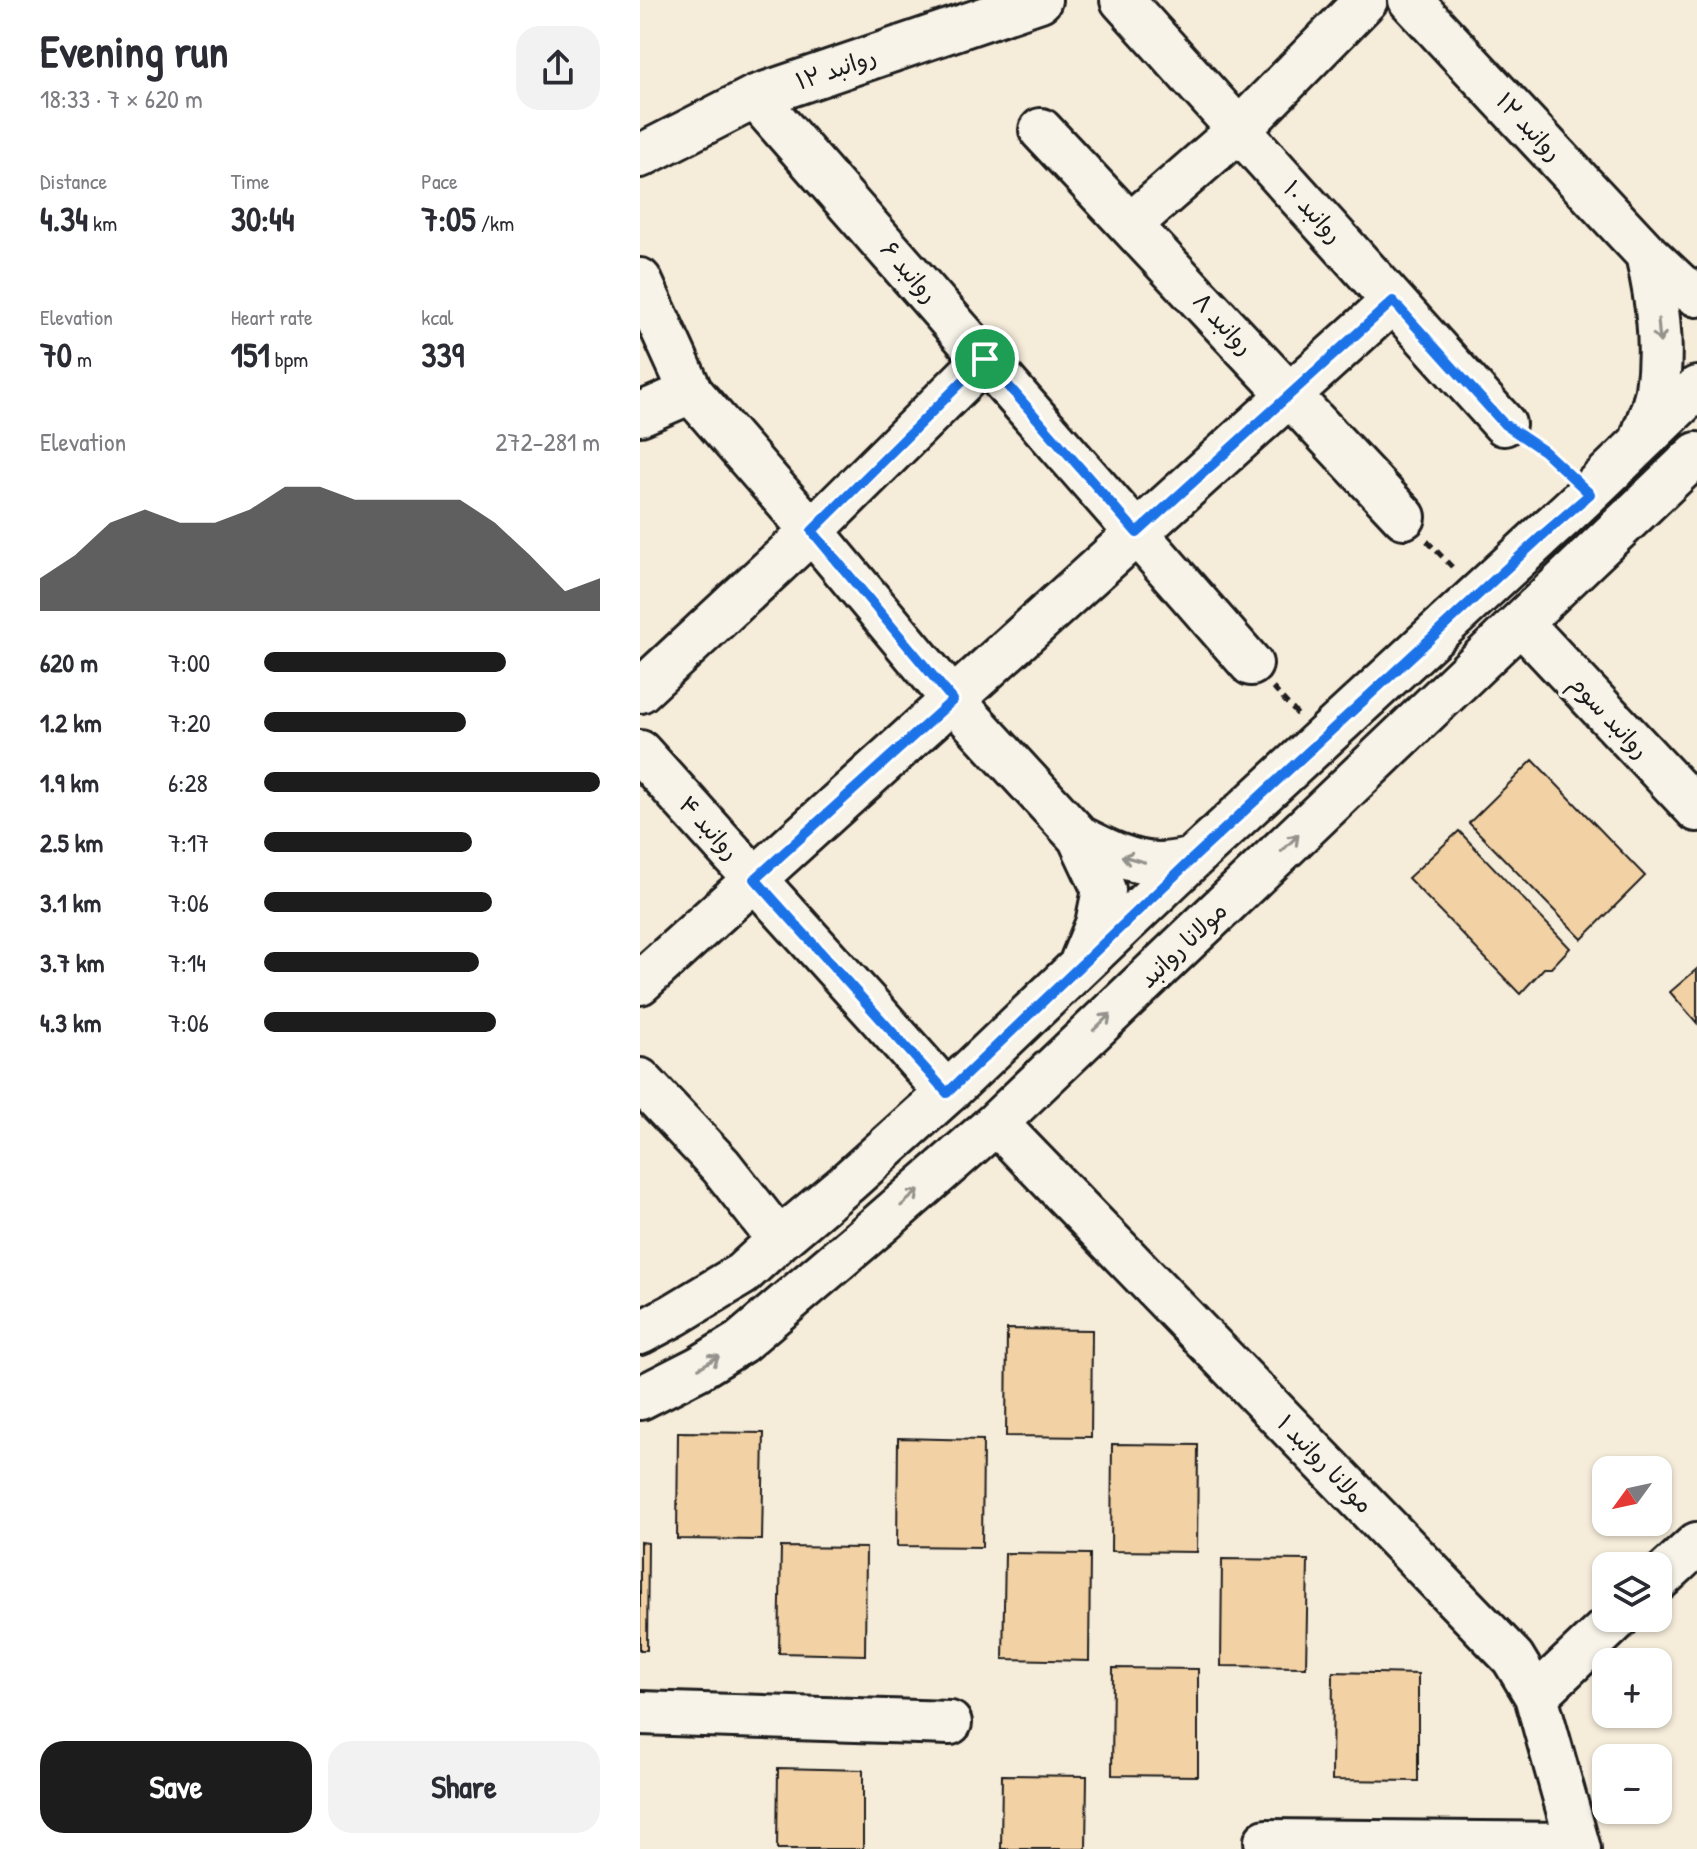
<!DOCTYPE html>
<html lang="en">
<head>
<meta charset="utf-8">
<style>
  body { margin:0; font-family:"Patrick Hand","Playpen Sans Arabic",sans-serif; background:#f2f2f3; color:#2b2b33; height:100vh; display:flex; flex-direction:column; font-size:30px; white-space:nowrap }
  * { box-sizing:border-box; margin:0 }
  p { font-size:26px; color:#7c7c81 }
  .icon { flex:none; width:44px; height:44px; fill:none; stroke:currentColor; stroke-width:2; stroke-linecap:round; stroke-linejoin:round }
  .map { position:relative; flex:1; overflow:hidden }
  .details { display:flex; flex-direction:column; background:#fff; width:640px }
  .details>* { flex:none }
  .needle { width:52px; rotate:237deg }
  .buttons { position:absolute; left:952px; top:1456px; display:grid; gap:16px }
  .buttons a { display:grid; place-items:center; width:80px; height:80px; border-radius:16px; background:#fff; box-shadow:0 2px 6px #0004; font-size:40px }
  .pin { position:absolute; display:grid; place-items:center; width:68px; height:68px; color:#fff; margin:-34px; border:4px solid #fff; border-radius:50%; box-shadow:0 2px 8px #0007 }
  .round { display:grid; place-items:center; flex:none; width:84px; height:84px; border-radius:24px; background:#f2f2f3 }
  .summary { display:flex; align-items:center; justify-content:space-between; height:136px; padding:0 40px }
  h1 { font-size:44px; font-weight:800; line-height:60px }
  .stats { display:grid; grid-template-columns:repeat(3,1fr); gap:12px; height:136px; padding:8px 40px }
  .stats div { display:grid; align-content:center }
  .stats b { font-size:34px; font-weight:800 }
  .stats small { font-size:22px; font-weight:400 }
  .stats p { font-size:22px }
  .chart { height:224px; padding:16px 40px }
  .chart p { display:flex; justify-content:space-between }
  .chart svg { width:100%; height:144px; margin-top:8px; fill:#1c1c1c; opacity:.7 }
  .cta { display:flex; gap:16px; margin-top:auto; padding:16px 40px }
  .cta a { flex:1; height:92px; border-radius:24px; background:#1c1c1c; color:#fff; font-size:32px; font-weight:800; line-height:92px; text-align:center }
  .cta a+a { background:#f2f2f3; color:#2b2b33 }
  ul { padding:0 40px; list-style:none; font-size:26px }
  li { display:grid; grid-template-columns:128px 96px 1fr; align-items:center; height:60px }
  li i { height:20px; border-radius:10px; background:#1c1c1c }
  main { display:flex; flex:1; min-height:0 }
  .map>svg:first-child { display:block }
  .building { fill:#f2d1a4; stroke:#1c1c1c; stroke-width:2 }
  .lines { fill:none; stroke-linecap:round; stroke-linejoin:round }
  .minor-casing { stroke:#1c1c1c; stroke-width:48 }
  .path { stroke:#1c1c1c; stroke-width:5; stroke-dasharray:8 6; stroke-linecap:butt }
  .minor { stroke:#f7f3e8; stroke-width:42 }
  .oneway { stroke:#94928c }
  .route-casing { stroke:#fff; stroke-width:16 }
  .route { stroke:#1a73e8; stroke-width:10 }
  .labels { text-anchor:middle; stroke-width:8; stroke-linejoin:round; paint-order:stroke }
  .street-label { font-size:24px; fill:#1c1c1c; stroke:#f7f3e8 }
</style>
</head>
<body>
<main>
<section class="details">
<div class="summary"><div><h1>Evening run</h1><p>18:33 · 7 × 620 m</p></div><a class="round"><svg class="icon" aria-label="share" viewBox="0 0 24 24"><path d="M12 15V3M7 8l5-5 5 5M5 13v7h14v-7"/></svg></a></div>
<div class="stats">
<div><p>Distance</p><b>4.34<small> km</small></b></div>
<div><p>Time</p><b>30:44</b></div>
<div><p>Pace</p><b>7:05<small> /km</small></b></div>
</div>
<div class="stats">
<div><p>Elevation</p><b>70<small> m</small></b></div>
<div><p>Heart rate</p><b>151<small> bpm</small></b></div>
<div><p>kcal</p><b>339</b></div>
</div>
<div class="chart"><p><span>Elevation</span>272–281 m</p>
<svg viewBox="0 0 160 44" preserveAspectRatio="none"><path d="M0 44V34L10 27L20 17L30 13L40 17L50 17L60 13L70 6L80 6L90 10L100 10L110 10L120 10L130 17L140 27L150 38L160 34V44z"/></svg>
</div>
<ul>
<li><b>620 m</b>7:00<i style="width:72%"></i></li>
<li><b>1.2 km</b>7:20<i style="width:60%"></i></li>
<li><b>1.9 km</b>6:28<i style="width:100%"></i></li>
<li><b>2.5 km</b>7:17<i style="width:62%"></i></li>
<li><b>3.1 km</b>7:06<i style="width:68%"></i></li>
<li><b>3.7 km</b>7:14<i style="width:64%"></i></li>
<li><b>4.3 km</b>7:06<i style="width:69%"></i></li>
</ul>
<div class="cta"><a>Save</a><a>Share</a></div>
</section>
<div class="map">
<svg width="1057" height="1849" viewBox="0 0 1057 1849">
  <rect width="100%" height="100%" fill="#f6ecda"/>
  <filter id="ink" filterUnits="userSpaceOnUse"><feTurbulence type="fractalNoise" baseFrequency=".0125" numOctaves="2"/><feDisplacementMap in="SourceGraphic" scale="16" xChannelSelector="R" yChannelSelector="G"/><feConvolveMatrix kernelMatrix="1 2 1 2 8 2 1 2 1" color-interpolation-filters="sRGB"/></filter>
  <g filter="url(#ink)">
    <path class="building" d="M893,760L1005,876L942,939L829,823Z
      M819,831L930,948L911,968H904L880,994L768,878Z
      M1057,969V1023L1030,992Z
      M367,1329L452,1330L451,1437L366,1436Z
      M38,1432L124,1433L122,1540L37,1539Z
      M258,1438L343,1440L342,1547L257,1546Z
      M472,1444L558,1445L557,1552L471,1551Z
      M0,1542L8,1543L7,1650H0Z
      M141,1547L226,1548L225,1655L139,1653Z
      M365,1553L450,1554L449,1661L363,1659Z
      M582,1559L668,1560L666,1667L581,1666Z
      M473,1668L558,1669V1776L472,1775Z
      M693,1672L778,1674V1781L692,1780Z
      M138,1768L223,1770V1849H137Z
      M362,1775L447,1776L446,1849H361Z"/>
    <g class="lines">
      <g class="minor-casing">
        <path id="minor" d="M482,0L864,424
          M770,0L1007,254L1040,285L1057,295
          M115,97L611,664
          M401,130L764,517
          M0,156L115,97L400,0
          M490,225L599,130L726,0
          M0,280L51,392L0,414
          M51,392L172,531L313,700L439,837L464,890L457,924L442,960
          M1002,438C1007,422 1015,406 1017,390C1024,344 1017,299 1007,254
          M881,623L1057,810
          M0,691L172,531L345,359
          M0,752L235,1012L307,1093
          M439,837C464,850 490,863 518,864C529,864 540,862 551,860
          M0,983L753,301
          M0,1080L81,1166L139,1240
          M356,1123L873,1658L896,1696L939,1849
          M0,1333L34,1315L102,1274L139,1240L208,1182L307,1093L551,860L906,532C958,486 1006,436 1057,388
          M0,1398L59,1368L101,1342L240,1224L356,1123L1057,454
          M1018,1580L1057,1544
          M896,1696L978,1618
          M0,1713L310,1723
          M626,1841L937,1844"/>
      </g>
      <path class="path" d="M890,442L904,451L923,468
        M787,541L816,571
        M633,688L659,716"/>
      <use href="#minor" class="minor"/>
    </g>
    <defs><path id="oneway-shaft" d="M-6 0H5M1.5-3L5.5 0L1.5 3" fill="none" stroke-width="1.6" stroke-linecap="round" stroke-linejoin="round" transform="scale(2)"/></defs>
    <g class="oneway">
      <use href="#oneway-shaft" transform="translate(1019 331) rotate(85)"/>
      <use href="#oneway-shaft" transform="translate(650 843) rotate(-44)"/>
      <use href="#oneway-shaft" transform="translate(493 859) rotate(-165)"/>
      <use href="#oneway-shaft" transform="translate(462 1022) rotate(-44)"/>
      <use href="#oneway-shaft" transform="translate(270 1198) rotate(-41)"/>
      <use href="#oneway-shaft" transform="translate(69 1362) rotate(-31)"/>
    </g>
  </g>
  <g class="lines" filter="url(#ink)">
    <g class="route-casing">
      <path id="route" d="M753,301L864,424L904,451L950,494L906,532L551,860L307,1093L115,879L313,700L172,531L345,359L497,533Z"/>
    </g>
    <use href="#route" class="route"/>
  </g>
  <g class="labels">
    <g class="street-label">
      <text transform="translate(196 69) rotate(-19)" y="8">روانبد ۱۲</text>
      <text transform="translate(889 127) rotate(47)" y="8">روانبد ۱۲</text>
      <text transform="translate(673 212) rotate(48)" y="8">روانبد ۱۰</text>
      <text transform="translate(269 272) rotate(49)" y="8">روانبد ۶</text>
      <text transform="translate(583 324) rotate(47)" y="8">روانبد ۸</text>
      <text transform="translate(969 717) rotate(47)" y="8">روانبد سوم</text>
      <text transform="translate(69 828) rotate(48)" y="8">روانبد ۴</text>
      <text transform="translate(543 945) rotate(-44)" y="8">مولانا روانبد</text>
      <text transform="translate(685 1464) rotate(46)" y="8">مولانا روانبد ۱</text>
    </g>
  </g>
</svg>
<div class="buttons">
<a><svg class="needle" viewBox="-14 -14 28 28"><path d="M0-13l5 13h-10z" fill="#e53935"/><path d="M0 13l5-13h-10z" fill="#7c7c81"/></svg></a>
<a><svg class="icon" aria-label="layers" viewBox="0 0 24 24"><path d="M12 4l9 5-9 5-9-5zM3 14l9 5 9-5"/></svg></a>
<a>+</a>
<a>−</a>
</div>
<div class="pin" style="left:345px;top:359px;background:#1e9e55"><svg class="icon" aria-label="arrive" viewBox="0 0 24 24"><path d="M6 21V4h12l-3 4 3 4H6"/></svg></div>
</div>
</main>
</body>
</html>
